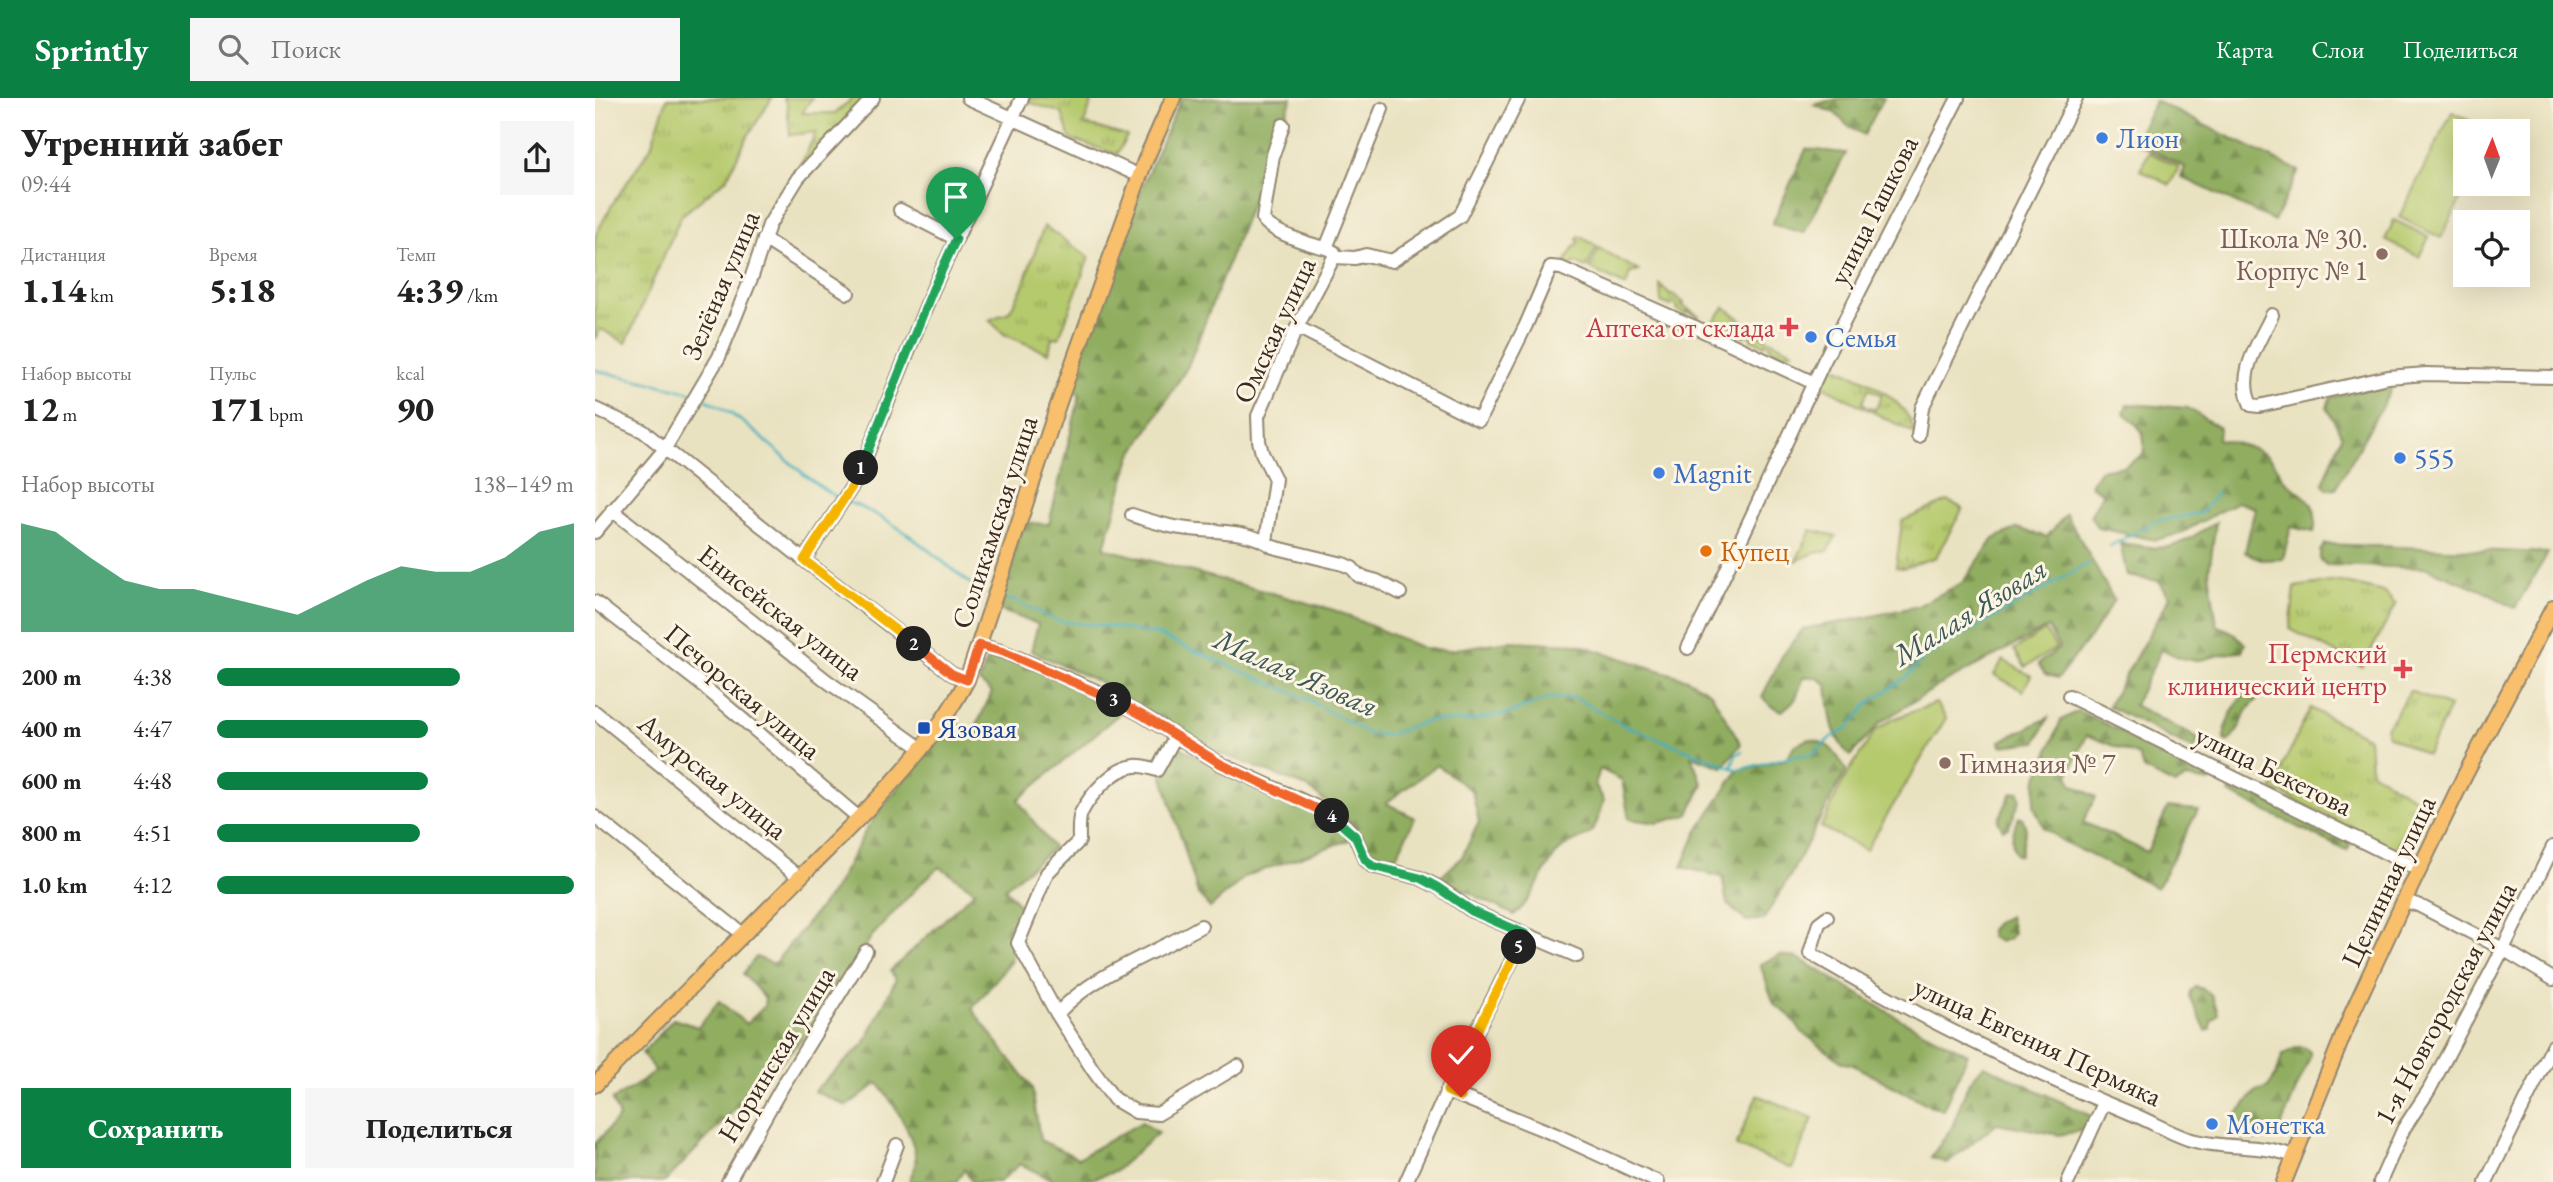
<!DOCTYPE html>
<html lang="ru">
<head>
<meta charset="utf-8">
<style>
  body { margin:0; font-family:"EB Garamond",serif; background:#f6f6f6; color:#222; height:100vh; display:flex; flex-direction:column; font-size:26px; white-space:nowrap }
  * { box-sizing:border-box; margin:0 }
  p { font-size:23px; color:#767676 }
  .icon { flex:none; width:38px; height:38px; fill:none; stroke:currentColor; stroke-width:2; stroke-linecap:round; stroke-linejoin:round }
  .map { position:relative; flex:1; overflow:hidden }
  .details { display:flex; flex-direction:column; background:#fff; width:595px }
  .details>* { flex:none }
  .needle { width:46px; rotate:1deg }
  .tools { position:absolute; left:1858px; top:21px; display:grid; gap:14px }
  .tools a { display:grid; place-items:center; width:77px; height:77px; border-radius:0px; background:#fff; box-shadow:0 7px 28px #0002; font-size:35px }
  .pin { position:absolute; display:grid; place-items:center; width:60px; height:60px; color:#fff; margin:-72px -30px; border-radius:50% 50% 50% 0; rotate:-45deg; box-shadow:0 0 7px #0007 }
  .pin .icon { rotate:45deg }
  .km { position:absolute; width:35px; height:35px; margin:-18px; border-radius:50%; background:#222; color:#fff; font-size:19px; line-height:35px; text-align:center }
  .round { display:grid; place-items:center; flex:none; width:74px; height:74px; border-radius:0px; background:#f6f6f6 }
  .head { display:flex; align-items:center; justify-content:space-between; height:119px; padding:0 21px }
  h1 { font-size:38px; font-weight:800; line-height:52px }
  .metrics { display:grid; grid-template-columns:repeat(3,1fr); gap:10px; height:119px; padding:7px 21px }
  .metrics div { display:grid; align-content:center }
  .metrics b { font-size:35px; font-weight:800 }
  .metrics small { font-size:19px; font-weight:400 }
  .metrics p { font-size:19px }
  .chart { height:196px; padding:14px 21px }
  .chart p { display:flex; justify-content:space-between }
  .chart svg { width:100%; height:126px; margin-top:7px; fill:#0b8043; opacity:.7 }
  .button { display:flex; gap:14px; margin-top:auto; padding:14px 21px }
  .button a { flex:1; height:80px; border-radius:0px; background:#0b8043; color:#fff; font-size:28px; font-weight:800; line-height:80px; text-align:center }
  .button a+a { background:#f6f6f6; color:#222 }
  ul { padding:0 21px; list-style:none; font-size:23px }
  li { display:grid; grid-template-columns:112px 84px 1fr; align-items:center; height:52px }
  li i { height:18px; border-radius:9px; background:#0b8043 }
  header { display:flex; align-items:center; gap:42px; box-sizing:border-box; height:98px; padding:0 35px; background:#0b8043; color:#fff }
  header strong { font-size:33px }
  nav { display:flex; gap:38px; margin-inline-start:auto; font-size:24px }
  .search { width:490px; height:63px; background:#f6f6f6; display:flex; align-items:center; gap:18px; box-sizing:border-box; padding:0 24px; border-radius:0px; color:#767676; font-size:26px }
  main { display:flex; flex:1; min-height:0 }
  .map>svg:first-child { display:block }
  .grass { fill:url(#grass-tufts); stroke:#787a46; stroke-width:2 }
  .forest { fill:url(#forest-firs); stroke:#666c3f; stroke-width:2 }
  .pitch { fill:#b5c96d; stroke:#787a46; stroke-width:2 }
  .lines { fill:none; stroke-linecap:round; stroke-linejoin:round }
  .stream { stroke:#3faebc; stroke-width:2.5 }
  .minor-casing { stroke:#928670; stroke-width:16 }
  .major-casing { stroke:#928670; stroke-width:18 }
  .minor { stroke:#fff; stroke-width:12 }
  .major { stroke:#f8bf6c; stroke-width:14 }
  .split-1-casing { stroke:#fff; stroke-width:14 }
  .split-2-casing { stroke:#fff; stroke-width:14 }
  .split-3-casing { stroke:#fff; stroke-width:14 }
  .split-4-casing { stroke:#fff; stroke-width:14 }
  .split-5-casing { stroke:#fff; stroke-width:14 }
  .split-6-casing { stroke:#fff; stroke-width:14 }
  .split-1 { stroke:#22a559; stroke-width:9 }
  .split-2 { stroke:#f5b400; stroke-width:9 }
  .split-3 { stroke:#f0652b; stroke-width:9 }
  .split-4 { stroke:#f0652b; stroke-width:9 }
  .split-5 { stroke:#22a559; stroke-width:9 }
  .split-6 { stroke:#f5b400; stroke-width:9 }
  .shop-dot { fill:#3f7fe0; stroke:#fcf5e5; stroke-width:2.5 }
  .education-dot { fill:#8d6e63; stroke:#fcf5e5; stroke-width:2.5 }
  .health-dot { fill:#e0444e; stroke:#fcf5e5; stroke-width:2.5 }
  .food-dot { fill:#e8710a; stroke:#fcf5e5; stroke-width:2.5 }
  .transit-dot { fill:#1a4fb4; stroke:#fcf5e5; stroke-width:2.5 }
  .labels { text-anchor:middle; stroke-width:6; stroke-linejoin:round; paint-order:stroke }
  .shop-label { font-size:28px; fill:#366cbe; stroke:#fcf5e5; text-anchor:start }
  .street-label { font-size:28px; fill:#3b2a1e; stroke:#fcf5e5 }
  .education-label { font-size:28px; fill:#785e54; stroke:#fcf5e5; text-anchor:end }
  .health-label { font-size:28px; fill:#be3a42; stroke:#fcf5e5; text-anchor:end }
  .food-label { font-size:28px; fill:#c56008; stroke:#fcf5e5; text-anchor:start }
  .transit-label { font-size:28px; fill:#164399; stroke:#fcf5e5; text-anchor:start }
  .water-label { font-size:30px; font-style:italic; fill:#3c5855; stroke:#fcf5e5 }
</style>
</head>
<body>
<header>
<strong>Sprintly</strong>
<div class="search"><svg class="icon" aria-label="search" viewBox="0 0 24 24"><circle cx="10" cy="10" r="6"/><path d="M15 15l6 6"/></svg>Поиск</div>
<nav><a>Карта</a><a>Слои</a><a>Поделиться</a></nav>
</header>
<main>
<section class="details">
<div class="head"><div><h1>Утренний забег</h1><p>09:44</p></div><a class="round"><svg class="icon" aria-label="share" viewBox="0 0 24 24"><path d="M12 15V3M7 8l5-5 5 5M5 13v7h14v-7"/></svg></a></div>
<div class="metrics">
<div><p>Дистанция</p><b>1.14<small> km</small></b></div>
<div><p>Время</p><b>5:18</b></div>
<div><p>Темп</p><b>4:39<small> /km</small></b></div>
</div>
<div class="metrics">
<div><p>Набор высоты</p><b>12<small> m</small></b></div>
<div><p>Пульс</p><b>171<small> bpm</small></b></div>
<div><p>kcal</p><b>90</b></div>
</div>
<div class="chart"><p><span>Набор высоты</span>138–149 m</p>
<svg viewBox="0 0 160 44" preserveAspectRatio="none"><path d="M0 44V6L10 9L20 18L30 26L40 29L50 29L60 32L70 35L80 38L90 32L100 26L110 21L120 23L130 23L140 18L150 9L160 6V44z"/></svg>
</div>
<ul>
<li><b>200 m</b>4:38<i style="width:68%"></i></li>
<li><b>400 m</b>4:47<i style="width:59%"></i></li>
<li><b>600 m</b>4:48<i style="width:59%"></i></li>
<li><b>800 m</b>4:51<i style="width:57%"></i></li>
<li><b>1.0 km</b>4:12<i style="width:100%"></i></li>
</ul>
<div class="button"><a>Сохранить</a><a>Поделиться</a></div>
</section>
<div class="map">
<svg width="1958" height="1084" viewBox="0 0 1958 1084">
  <defs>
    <pattern id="grass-tufts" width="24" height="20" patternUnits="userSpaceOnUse" patternTransform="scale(1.75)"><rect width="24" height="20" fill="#b5c96d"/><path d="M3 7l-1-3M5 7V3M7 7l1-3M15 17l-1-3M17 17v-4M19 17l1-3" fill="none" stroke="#94a359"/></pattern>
    <pattern id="forest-firs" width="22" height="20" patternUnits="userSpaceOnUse" patternTransform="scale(1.75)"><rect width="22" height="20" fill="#90ad60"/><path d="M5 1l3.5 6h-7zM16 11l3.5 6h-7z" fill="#778d4f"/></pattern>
  </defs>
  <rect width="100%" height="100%" fill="#fcf5e5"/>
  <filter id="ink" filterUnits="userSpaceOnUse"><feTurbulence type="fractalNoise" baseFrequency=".0143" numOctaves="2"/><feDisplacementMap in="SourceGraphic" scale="14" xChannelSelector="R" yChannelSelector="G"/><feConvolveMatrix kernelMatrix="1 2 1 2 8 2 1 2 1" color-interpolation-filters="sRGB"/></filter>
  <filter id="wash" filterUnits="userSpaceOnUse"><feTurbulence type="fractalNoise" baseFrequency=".00686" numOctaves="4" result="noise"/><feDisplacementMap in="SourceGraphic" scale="28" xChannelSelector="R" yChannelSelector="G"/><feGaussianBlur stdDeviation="1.57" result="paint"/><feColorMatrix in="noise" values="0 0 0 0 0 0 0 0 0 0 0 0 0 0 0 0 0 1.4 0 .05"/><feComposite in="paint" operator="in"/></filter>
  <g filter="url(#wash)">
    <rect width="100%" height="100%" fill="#e9e2c1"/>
    <path class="grass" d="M72,0H177L151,41L132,80L86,118L31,245L6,231L0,240V138L18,105L56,49Z
      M188,0H217L207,15H240L258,0H269C252,26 234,51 206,67L221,34L195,37L192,6Z
      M435,0H498L489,26L532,38L522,56L475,41L467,15L433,4Z
      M449,128L494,159L464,240L457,239L454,255L410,237L394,222L414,214L427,190Z
      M984,138L1002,148L991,170L979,164L977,168L970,165L979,148L981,149L984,143L982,142Z
      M1004,150L1044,173L1035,175L1031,188L994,170Z
      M1065,187L1076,198L1078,196L1089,205L1087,207L1104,218L1102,220L1107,223L1093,213L1091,216L1082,212L1083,209L1078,206L1076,208L1066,204Z
      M1130,209L1170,240L1198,253L1189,256L1175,250V247L1170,245L1169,247L1156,241L1157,239L1151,236L1149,239L1137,232V229L1132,227L1130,229L1118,224Z
      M1231,266C1260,275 1315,301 1319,335L1272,311L1274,309L1280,312L1287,297L1274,291L1267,305L1271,307L1270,310L1222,285Z
      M1352,403L1368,410L1341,459L1308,470L1301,469L1307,423Z
      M1216,432L1241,438L1233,453L1219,455L1201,463Z
      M1742,483L1789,494L1801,507L1767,569L1695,531L1700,489Z
      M1815,593L1855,609L1832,657L1792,637L1791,630Z
      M1715,610L1774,640L1776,673L1824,703L1800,752L1677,691Z
      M1162,997L1218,1020L1197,1071L1141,1048Z"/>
    <path class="forest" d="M586,0H697L593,268L536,359L509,450L739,512L830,551L855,552L913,543L982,546L1092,581L1116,595L1146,646L1128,669L1096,658L1108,687L1093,717L1063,725L1034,721L1027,682L1005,671L1000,687L1009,702C1006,713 1004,723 997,733C989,743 973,743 964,753C946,773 940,800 919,817L845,780L867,759L884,724L877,693L842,667L791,705L820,720L800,761L780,764L756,724L712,689L611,650L502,583L436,553L443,526L404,512L427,425L454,426L485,296L473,292L551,79Z
      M1245,0H1289L1269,37L1253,28L1240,15L1219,7Z
      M1560,3L1704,73L1679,123L1586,79L1590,69L1540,44Z
      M1211,51L1251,55L1209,135L1177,126Z
      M1795,285L1796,292L1741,390L1732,391L1728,386L1747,337L1732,310L1735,300Z
      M1532,306L1593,310L1624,330L1623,341C1641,345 1664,349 1678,364C1683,369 1684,377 1690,382C1710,402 1725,401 1719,434L1696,429L1688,461L1666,462L1650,454L1660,410L1642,404L1586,435L1561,442L1503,430L1495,418L1508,395L1495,387L1505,372L1529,368L1548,357C1552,334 1546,330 1529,315Z
      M1471,416L1519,502L1496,538L1463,580L1450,576L1443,566L1464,550L1453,529L1345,587L1286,624L1255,658C1235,638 1235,614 1232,587C1224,580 1219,578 1209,579L1200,602L1187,613L1176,608L1167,599L1187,558L1208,531L1268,520L1323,508L1367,485L1399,441L1422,430L1452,439Z
      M1621,424L1614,474L1622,527L1639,535L1650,546L1647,554C1609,555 1606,574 1567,551L1539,607L1604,641L1599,652L1513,608L1575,499L1564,483L1532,478L1525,445C1577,453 1576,453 1621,424Z
      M1730,446L1953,455L1920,510L1886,492L1832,470L1731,467L1725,461V453Z
      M393,558C439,562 483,594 524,616L423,702L458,750L410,790L426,809L416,863L377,911L437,990L445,1042L483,1060L547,1024L563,1035L519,1074L486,1084H462L425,1066L404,1084H377L369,1071L361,1084H314C315,1079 319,1073 320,1068C324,1042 298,1005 283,985L252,1008L219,993L269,946L301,881L295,873L380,793L345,769L326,785L276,839L235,912L70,1084H0V1046L24,1019L17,1002L48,983L60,972L47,955L78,921L103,929L124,903L151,926L169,909L170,900L148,876L161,859L179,866L239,792L272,730L352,625L361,626L379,633L397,594L384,584Z
      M1652,593L1660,596L1662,602C1647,613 1647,633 1633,644L1629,642C1630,623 1639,607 1652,593Z
      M1483,613L1618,676L1615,684L1591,680L1580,687L1548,671L1544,658L1492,637L1473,678L1478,687L1501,699L1488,724L1552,754L1573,709L1603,712L1562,790L1469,744L1449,730L1439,708L1441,684L1466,622Z
      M1453,620L1441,644L1406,648L1405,643Z
      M1213,641C1235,644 1240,654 1251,672L1195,778L1169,821L1151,823L1132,806L1127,779L1087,769L1102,734L1143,672L1191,661L1199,648Z
      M581,647L617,667L726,714L746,728L754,742L651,778L615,810L603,796L566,673Z
      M1638,686L1756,745L1752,753L1634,695Z
      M1420,694H1424L1425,702L1414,729L1408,731L1403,723L1416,696Z
      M1424,719H1427L1431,731L1425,757H1421C1414,742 1418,733 1424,719Z
      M1414,818L1418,834L1415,840L1405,844L1395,839V832L1402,824Z
      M1185,857L1203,860L1312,925L1373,956L1348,1012L1334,1007L1256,966L1248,965L1206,933L1195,918L1179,906L1165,866Z
      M1601,889C1617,892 1619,902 1623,916L1616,924V931L1611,933L1595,899L1596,893Z
      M1702,949H1709L1715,954V959L1681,1040L1660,1042L1648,1040L1639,1020L1661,993L1673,989L1681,977L1687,958Z
      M1389,967L1496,1018L1489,1032L1464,1037L1402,1025L1352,1065L1336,1059L1357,1029L1373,986Z"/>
    <path class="pitch" d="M1857,14L1894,33H1871V86H1873L1846,140L1804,119Z
      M1554,54L1584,69L1575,87L1545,72Z
      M1799,122L1834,139L1824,159L1790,142Z
      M1450,532L1461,550L1430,569L1419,552Z
      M1408,562L1436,578L1428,593L1399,577Z
      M1341,605L1351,620L1271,752L1226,729L1249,681L1280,633L1298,621Z"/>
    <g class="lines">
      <path class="stream" d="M0,272L95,294
        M108,300C160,323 194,372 243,400
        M252,404C306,422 343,463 388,495
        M1515,448L1562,423L1606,415L1622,395
        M405,501L421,503L462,523L518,529L563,537L714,602L772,635L792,637L833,623H872L911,616L955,600H981L1027,626L1143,672L1198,658L1219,656L1234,641L1254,629L1275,604L1311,579L1330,559L1494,465
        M1136,669L1141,657L1147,653"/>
    </g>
  </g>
  <g filter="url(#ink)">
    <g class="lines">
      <g class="minor-casing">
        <path id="minor" d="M373,0L545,78
          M688,27L678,57L668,121C675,134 716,147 731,150
          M305,112L361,141
          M169,141L253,195
          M739,159L760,160L771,157L797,163L865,118L924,0
          M1677,217C1664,245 1641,275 1656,307L1664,308L1793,279L1831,276L1958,279
          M702,229L884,322L931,227L956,169L966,170L1104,231L1219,285
          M0,311L48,333L209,462L357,576L372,582
          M1323,338L1327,310L1481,0
          M17,412L232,583L327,651
          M537,417C549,421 562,425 575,428C608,436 649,428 678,449L748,466L757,470L764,478L782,483L805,495
          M0,434L69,352L124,259L157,178L174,127L203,80L278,0
          M671,444L680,381L667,355L664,343L663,318L702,229L739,159V154L731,150L787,11
          M209,462L262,381L338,191L427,0
          M0,504L107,587L264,720
          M384,547L409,554L504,594L547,617L626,666L728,712L750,727L760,738L770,761L777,768L825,780L843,789L877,813L982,858
          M1093,550L1126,484L1229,263L1363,0
          M1474,598L1825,772
          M0,614L205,780
          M580,639L562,672C555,670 547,667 540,668C518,670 495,697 486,715C483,723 484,734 484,743L452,775L423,845L462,916L498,972L519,1001L541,1014L563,1016L643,968
          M0,719L149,837
          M1809,803L1823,807L1908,851L1958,881
          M1232,819L1224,825L1215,855C1317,915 1425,970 1535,1015C1555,1023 1573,1034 1593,1041C1628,1052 1665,1045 1698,1058
          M462,916C500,874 558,857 606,828
          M852,993L959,1036L1063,1084
          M133,1084L187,989L271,853
          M288,1084L302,1047
          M811,1084L852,993L930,836
          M1473,1084L1509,1005
          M1785,1084L1809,1030L1834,992L1908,851L1958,749
          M1891,1084L1958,948"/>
      </g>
      <g class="major-casing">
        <path id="major" d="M0,987C71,913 144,841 216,768C273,711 334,654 372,582L463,307L550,63L578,0
          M1689,1084L1758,913L1809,803L1870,677L1958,510"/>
      </g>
      <use href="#minor" class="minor"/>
      <use href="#major" class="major"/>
    </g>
  </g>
  <g class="lines" filter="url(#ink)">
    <g class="split-1-casing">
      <path id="split-1" d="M266,370L338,191L361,141"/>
    </g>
    <g class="split-2-casing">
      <path id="split-2" d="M266,370L262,381L209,462L319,546"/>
    </g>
    <g class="split-3-casing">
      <path id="split-3" d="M319,546L357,576L372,582L384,547L409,554L519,602"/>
    </g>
    <g class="split-4-casing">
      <path id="split-4" d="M519,602L547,617L626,666L737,718"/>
    </g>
    <g class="split-5-casing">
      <path id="split-5" d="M737,718L760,738L770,761L777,768L825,780L842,789L877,813L930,836L924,849"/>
    </g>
    <g class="split-6-casing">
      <path id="split-6" d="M866,999L852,993L924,849"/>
    </g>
    <use href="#split-1" class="split-1"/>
    <use href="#split-2" class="split-2"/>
    <use href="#split-3" class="split-3"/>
    <use href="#split-4" class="split-4"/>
    <use href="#split-5" class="split-5"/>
    <use href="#split-6" class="split-6"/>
  </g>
  <g class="shop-dot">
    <circle cx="1507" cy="40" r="7"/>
    <circle cx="1216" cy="239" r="7"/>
    <circle cx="1805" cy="360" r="7"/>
    <circle cx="1064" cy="375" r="7"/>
    <circle cx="1617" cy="1026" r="7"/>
  </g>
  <g class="education-dot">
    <circle cx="1787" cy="156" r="7"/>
    <circle cx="1350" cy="665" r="7"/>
  </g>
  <g class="health-dot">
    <path d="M1190.5 218.5h7v7h7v7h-7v7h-7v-7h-7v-7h7z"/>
    <path d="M1804.5 560.5h7v7h7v7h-7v7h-7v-7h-7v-7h7z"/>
  </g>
  <circle class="food-dot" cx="1111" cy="453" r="7"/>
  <rect class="transit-dot" x="322" y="623" width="14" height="14" rx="3.5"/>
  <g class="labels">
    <g class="shop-label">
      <text x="1521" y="50">Лион</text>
      <text x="1230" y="249">Семья</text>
      <text x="1819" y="370">555</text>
      <text x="1078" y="385">Magnit</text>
      <text x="1631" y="1036">Монетка</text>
    </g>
    <g class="street-label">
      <text transform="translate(1278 112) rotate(-63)" y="10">улица Гашкова</text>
      <text transform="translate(125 187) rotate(-67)" y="10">Зелёная улица</text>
      <text transform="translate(679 232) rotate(-65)" y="10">Омская улица</text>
      <text transform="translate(399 424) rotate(-72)" y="10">Соликамская улица</text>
      <text transform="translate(186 514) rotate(38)" y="10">Енисейская улица</text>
      <text transform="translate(148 593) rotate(40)" y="10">Печорская улица</text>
      <text transform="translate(1679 672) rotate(26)" y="10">улица Бекетова</text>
      <text transform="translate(118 678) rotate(39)" y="10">Амурская улица</text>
      <text transform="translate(1793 783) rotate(-65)" y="10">Целинная улица</text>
      <text transform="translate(1850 905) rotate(-62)" y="10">1-я Новгородская улица</text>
      <text transform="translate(1443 943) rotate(25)" y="10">улица Евгения Пермяка</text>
      <text transform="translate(181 956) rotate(-59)" y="10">Норинская улица</text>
    </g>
    <g class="education-label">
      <text x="1773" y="150">Школа № 30.<tspan x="1773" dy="32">Корпус № 1</tspan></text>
      <text x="1364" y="675" text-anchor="start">Гимназия № 7</text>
    </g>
    <g class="health-label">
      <text x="1180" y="239">Аптека от склада</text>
      <text x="1792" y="565">Пермский<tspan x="1792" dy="32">клинический центр</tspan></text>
    </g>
    <g class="food-label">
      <text x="1125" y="463">Купец</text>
    </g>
    <g class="transit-label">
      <text x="343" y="640">Язовая</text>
    </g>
    <g class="water-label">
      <text transform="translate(1375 514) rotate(-32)" y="10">Малая Язовая</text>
      <text transform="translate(701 575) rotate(24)" y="10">Малая Язовая</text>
    </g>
  </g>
</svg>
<div class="tools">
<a><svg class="needle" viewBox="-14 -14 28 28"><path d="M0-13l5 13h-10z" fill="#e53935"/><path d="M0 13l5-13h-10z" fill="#767676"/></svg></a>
<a><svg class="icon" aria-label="locate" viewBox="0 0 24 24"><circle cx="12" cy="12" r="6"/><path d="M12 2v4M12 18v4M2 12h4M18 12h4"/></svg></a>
</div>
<div class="pin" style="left:361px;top:141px;background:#1e9e55"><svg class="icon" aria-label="arrive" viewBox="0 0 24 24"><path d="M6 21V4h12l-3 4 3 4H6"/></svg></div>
<div class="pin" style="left:866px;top:999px;background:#d93025"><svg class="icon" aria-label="check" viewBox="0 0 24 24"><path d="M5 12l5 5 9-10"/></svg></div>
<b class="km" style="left:266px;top:370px">1</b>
<b class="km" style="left:319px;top:546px">2</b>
<b class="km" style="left:519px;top:602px">3</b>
<b class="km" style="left:737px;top:718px">4</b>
<b class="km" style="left:924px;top:849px">5</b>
</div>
</main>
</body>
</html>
